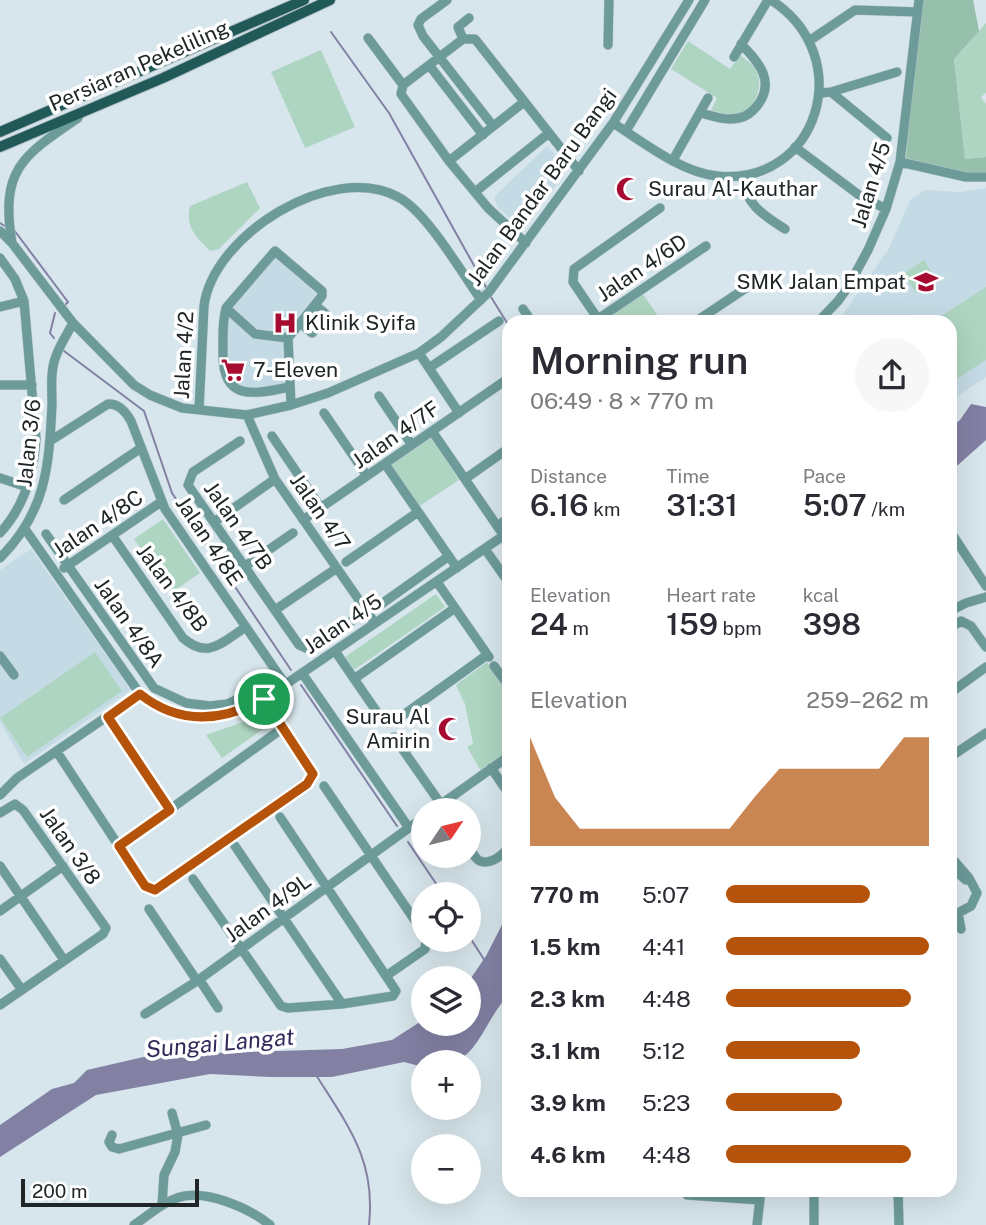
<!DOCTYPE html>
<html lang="en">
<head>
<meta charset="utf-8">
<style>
  body { margin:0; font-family:"Public Sans",sans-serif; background:#f7f7f7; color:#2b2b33; height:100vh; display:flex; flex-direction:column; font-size:26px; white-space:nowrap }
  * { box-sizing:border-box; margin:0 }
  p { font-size:23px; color:#7c7c81 }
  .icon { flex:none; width:38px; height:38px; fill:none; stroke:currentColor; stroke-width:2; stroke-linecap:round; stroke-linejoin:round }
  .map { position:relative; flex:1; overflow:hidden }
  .side { position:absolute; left:502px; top:315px; width:455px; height:882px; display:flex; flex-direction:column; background:#fff; border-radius:21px; box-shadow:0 7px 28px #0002 }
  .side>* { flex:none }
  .needle { width:46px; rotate:55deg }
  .controls { position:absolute; left:411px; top:798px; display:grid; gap:14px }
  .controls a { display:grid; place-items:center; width:70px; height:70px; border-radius:50%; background:#fff; box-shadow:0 7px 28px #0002; font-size:35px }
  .scale { position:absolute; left:21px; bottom:18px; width:178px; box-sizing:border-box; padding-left:7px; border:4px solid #202628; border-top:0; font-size:19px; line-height:24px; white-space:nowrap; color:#202628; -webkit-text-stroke:5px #fff; paint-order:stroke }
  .pin { position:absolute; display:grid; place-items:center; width:60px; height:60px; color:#fff; margin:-30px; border:4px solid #fff; border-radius:50%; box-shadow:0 2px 7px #0007 }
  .round { display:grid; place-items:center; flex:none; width:74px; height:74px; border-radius:37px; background:#f7f7f7 }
  .overview { display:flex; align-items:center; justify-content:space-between; height:119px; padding:0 28px }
  h1 { font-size:38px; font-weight:600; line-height:52px }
  .figures { display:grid; grid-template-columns:repeat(3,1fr); gap:10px; height:119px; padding:7px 28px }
  .figures div { display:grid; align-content:center }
  .figures b { font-size:30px; font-weight:600 }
  .figures small { font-size:19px; font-weight:400 }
  .figures p { font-size:19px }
  .chart { height:196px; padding:14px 28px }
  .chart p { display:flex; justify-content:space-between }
  .chart svg { width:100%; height:126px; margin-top:7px; fill:#b45309; opacity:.7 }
  ul { padding:0 28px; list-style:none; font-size:23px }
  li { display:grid; grid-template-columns:112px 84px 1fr; align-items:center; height:52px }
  li i { height:18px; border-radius:9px; background:#b45309 }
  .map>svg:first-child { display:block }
  .built { fill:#c4dae4 }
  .green { fill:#aed5c2 }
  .forest { fill:#97c0ac }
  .water { fill:#8281a4 }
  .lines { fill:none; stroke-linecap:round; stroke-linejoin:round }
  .stream { stroke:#8281a4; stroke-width:2 }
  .minor-casing { stroke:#b6c3c9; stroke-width:10 }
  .major-casing { stroke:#b6c3c9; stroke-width:12 }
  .minor { stroke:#6c9b9a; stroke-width:9 }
  .major { stroke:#215858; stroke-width:10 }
  .route-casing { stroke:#fff; stroke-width:14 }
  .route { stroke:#b45309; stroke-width:9 }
  .labels { text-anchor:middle; stroke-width:7; stroke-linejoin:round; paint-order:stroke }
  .street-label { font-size:21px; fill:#202628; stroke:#fff }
  .poi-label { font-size:21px; fill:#202628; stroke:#fff; text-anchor:start }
  .water-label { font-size:23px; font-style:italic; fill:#312b5b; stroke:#fff }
</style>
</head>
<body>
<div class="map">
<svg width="986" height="1225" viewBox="0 0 986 1225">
  <rect width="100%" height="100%" fill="#d7e6ec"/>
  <path class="built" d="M547,146L560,160L564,174L524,230L498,208L494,197Z
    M986,188V377L956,397L950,387V322H848L843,314L888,250L911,199L925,190L961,192Z
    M275,254L319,292V296L286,335V384L276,388L242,390L227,375L225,319L233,301Z
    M31,549L131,690L24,764L0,722V570Z"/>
  <path class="green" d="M986,23V93L981,97L986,104V157L965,159L954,59Z
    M688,41L730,69L740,55C744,58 750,62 753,66C766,81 757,108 739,114C730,117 719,112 711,110L717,98L671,69Z
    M321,50L355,127L305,148L271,72Z
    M247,182L260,208L219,249L210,251C196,236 185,228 190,206Z
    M924,260L936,279L916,293L903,274Z
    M986,287V360L955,380L950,373V322H932Z
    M643,294L662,322H612L608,317Z
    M431,438L459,480L418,507L390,466Z
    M163,519L200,573L171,593L134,539Z
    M436,594L445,607L354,670L345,657Z
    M95,652L122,691L27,757L0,718Z
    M487,662L509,694V750L481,771L467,747L473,744L465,704L456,685Z
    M263,715L270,724L222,758L206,735Z"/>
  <path class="forest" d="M918,0H973L979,31L954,59L965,159L986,157V174H966L906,158Z"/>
  <path class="water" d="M971,404L986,407V440L958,465L950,468V428L960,420Z
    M509,911V995C488,1014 478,1057 452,1062C443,1064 433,1062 424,1062L423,1067L404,1062L332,1077H270L210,1074L96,1095L0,1157V1125L52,1089L74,1083L87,1070L152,1055L342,1049L392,1040L423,1020L424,1024H469V981L486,956Z"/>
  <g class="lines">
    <path class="stream" d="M331,32L389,113L486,287
      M0,223L5,226
      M14,230L68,302L66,304
      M491,297L509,326
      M54,338L50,333L55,313
      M64,351L144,411L172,493L291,670
      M301,685L397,826
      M408,842L443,894
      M469,936L485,961
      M316,1075C349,1127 376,1161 369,1225"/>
    <g class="minor-casing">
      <path id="minor" d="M447,0L421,19L418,25L423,36L493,126
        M368,38L403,85
        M463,39L458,27L469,18
        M809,41L855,10L918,12
        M608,45L609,0
        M734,57L768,0
        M429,65L483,135
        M831,92L887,138
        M821,93L831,92L897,72
        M524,102L449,161L401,94L403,85L463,39H475L579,171
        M701,113C713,116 725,121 739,118C746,117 752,112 757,106C776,82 759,62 741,44
        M613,123C643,142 680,172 717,176C819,186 858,56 771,0
        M626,131L705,0
        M795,147L859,195L886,209
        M673,160L708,98
        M449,161L488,208L526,243
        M900,162L966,177H986
        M742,176C745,204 763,215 785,229
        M475,192L549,133
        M0,231L12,243L73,323L134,385L150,395L182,408L247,415L291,405L328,393L419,353L441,337L489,292L613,123L689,0
        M12,243C0,170 22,156 78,118
        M0,258L15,279L24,301L36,438C34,473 24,507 0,533
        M0,307L24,301
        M226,308L255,334L288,338
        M523,309L532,322
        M598,319L706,246
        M600,322L573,282L574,269L660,208
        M695,322L758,280
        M791,322L796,320L800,322
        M818,322L838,301L848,287L868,250L886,209L900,162L919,0
        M300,323L312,333L327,315L315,305
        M419,353L459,413
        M429,368L499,321
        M0,385H32
        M289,387C252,395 222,401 223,352C223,337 222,323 226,308L275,251L322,291V296L288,338L291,405
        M379,396L412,445
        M199,410L204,306C213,235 331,161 398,197C426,211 462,273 481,300
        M324,413L367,476
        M247,415L275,479L375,623
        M432,431L504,536
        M272,436L321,508
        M50,441L108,404C119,403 126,412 131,421L165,509L285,684
        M240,441L193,472L188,485L299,645L310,650L353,620
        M385,464L457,568
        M0,478L27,487
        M465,479L509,448
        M64,500L141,448
        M303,520L509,378
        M214,522L275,479
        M497,526L509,518
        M25,529L140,694C180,726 222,723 264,699L509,532
        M950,531L986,586
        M46,534L154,688L186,703L210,706L227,704L249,694L277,673
        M112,535L183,638C208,660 222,642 246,627
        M485,549L509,583
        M0,558C46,512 49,467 52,405C52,389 50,371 56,356C60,345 67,334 73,323
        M346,562L418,512
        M244,567L293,533
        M64,568L161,502
        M437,582L489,657
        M380,605L449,556
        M275,610L337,568
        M950,611L966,603L986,597
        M950,628L961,621L971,626L986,647
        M335,651L381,718L388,723L395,721L487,655
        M0,656L14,675
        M494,666L509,686
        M302,673L409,828
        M354,679L455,608
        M950,693L986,667
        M108,717L170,810
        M394,737L445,810
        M57,752L145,886L155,890L313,777L312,771L264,699
        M950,757L986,733
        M491,768L509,794
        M324,786L424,934
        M0,795L17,778L140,694
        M433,810L509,756
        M0,813L15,804L23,810L106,928L103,934L0,1005
        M280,817L386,976L425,949L426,940
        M119,846L283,728
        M235,846L342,1004
        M469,847C472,852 475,859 480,861C491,865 506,854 509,844
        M950,856L969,878L977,893L971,906L958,913L961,929
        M0,866L64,960
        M950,866L966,880
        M193,879L281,1006L288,1008L342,1004L393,996L396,991L386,976
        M149,909L197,981
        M0,911L63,866
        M0,959L22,990
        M199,979L218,1008
        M145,1014L197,981L424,817
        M112,1135L109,1142L112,1147L119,1149L206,1125
        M814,1190V1225
        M898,1190L899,1225
        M687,1195L760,1200
        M162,1205L164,1175L175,1152L178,1135L172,1113
        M134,1225C148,1216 161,1203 177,1198C204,1188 249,1208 270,1225
        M757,1225L761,1190"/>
    </g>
    <g class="major-casing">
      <path id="major" d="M0,132L304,0
        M0,147L163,78L330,0"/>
    </g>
    <use href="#minor" class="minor"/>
    <use href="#major" class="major"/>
  </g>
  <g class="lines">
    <g class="route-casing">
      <path id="route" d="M140,694C179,725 222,722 264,699L313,774L307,784L155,890L145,886L119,846L170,810L108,717Z"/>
    </g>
    <use href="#route" class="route"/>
  </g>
  <defs>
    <g id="mosque-bare" transform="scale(1.89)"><path d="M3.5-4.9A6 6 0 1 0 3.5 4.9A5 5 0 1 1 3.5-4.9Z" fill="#a60c32" stroke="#fff" stroke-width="2.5" paint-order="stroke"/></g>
    <g id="school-bare" transform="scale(1.89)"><path d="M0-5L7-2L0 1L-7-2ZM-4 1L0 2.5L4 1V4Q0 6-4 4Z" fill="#a60c32" stroke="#fff" stroke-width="2.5" paint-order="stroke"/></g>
    <g id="hospital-bare" transform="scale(1.89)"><path d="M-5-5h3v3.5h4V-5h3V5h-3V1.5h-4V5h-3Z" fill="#a60c32" stroke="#fff" stroke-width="2.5" paint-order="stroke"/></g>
    <g id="supermarket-bare" transform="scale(1.89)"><path d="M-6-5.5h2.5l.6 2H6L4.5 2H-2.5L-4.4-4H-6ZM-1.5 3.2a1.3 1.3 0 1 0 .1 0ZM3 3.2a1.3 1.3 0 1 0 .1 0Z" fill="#a60c32" stroke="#fff" stroke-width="2.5" paint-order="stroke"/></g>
  </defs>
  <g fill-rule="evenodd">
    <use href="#mosque-bare" x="628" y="189"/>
    <use href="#school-bare" x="926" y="282"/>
    <use href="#hospital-bare" x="285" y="323"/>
    <use href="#supermarket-bare" x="233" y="370"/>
    <use href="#mosque-bare" x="450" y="729"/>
  </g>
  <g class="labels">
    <g class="street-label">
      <text transform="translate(139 66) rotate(-24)" y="7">Persiaran Pekeliling</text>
      <text transform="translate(871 185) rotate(-73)" y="7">Jalan 4/5</text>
      <text transform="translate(542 187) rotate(-54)" y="7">Jalan Bandar Baru Bangi</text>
      <text transform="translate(642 268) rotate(-34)" y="7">Jalan 4/6D</text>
      <text transform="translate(184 355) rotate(-87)" y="7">Jalan 4/2</text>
      <text transform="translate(396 435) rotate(-35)" y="7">Jalan 4/7F</text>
      <text transform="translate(29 443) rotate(-84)" y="7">Jalan 3/6</text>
      <text transform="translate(320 512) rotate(55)" y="7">Jalan 4/7</text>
      <text transform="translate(98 524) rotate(-34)" y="7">Jalan 4/8C</text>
      <text transform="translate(238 526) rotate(55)" y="7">Jalan 4/7B</text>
      <text transform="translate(209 541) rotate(56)" y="7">Jalan 4/8E</text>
      <text transform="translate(172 588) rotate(53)" y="7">Jalan 4/8B</text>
      <text transform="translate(129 623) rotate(55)" y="7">Jalan 4/8A</text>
      <text transform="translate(343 624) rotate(-34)" y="7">Jalan 4/5</text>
      <text transform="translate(70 846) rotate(55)" y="7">Jalan 3/8</text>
      <text transform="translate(268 908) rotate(-36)" y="7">Jalan 4/9L</text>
    </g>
    <g class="poi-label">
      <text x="648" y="196">Surau Al-Kauthar</text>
      <text x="906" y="289" text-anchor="end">SMK Jalan Empat</text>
      <text x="305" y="330">Klinik Syifa</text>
      <text x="253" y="377">7-Eleven</text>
      <text x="430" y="724" text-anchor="end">Surau Al<tspan x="430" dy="24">Amirin</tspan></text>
    </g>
    <g class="water-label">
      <text transform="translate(220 1043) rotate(-5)" y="8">Sungai Langat</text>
    </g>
  </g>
</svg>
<div class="controls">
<a><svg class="needle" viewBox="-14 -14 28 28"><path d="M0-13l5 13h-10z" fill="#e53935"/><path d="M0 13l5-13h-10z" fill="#7c7c81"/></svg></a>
<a><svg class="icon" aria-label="locate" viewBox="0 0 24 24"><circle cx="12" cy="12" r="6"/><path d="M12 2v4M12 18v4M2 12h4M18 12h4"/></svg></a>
<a><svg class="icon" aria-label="layers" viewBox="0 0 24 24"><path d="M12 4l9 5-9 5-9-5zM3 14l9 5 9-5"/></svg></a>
<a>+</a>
<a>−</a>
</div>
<div class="scale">200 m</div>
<div class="pin" style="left:264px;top:699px;background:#1e9e55"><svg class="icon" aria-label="arrive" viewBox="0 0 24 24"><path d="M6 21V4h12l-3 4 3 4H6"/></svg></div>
<section class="side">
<div class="overview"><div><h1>Morning run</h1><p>06:49 · 8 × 770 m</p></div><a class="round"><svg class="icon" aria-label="share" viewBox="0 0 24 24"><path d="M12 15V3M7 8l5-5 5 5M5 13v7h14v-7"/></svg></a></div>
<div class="figures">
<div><p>Distance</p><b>6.16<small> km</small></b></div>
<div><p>Time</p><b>31:31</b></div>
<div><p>Pace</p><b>5:07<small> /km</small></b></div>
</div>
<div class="figures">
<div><p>Elevation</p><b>24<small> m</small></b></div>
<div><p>Heart rate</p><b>159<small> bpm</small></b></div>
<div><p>kcal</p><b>398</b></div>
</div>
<div class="chart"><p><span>Elevation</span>259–262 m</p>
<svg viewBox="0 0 160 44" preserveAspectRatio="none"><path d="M0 44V6L10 27L20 38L30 38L40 38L50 38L60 38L70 38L80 38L90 27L100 17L110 17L120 17L130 17L140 17L150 6L160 6V44z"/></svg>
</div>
<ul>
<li><b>770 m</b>5:07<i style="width:71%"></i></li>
<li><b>1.5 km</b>4:41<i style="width:100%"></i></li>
<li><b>2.3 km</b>4:48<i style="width:91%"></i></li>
<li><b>3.1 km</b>5:12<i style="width:66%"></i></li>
<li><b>3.9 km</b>5:23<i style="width:57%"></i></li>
<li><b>4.6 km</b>4:48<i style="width:91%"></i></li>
</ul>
</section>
</div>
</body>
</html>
